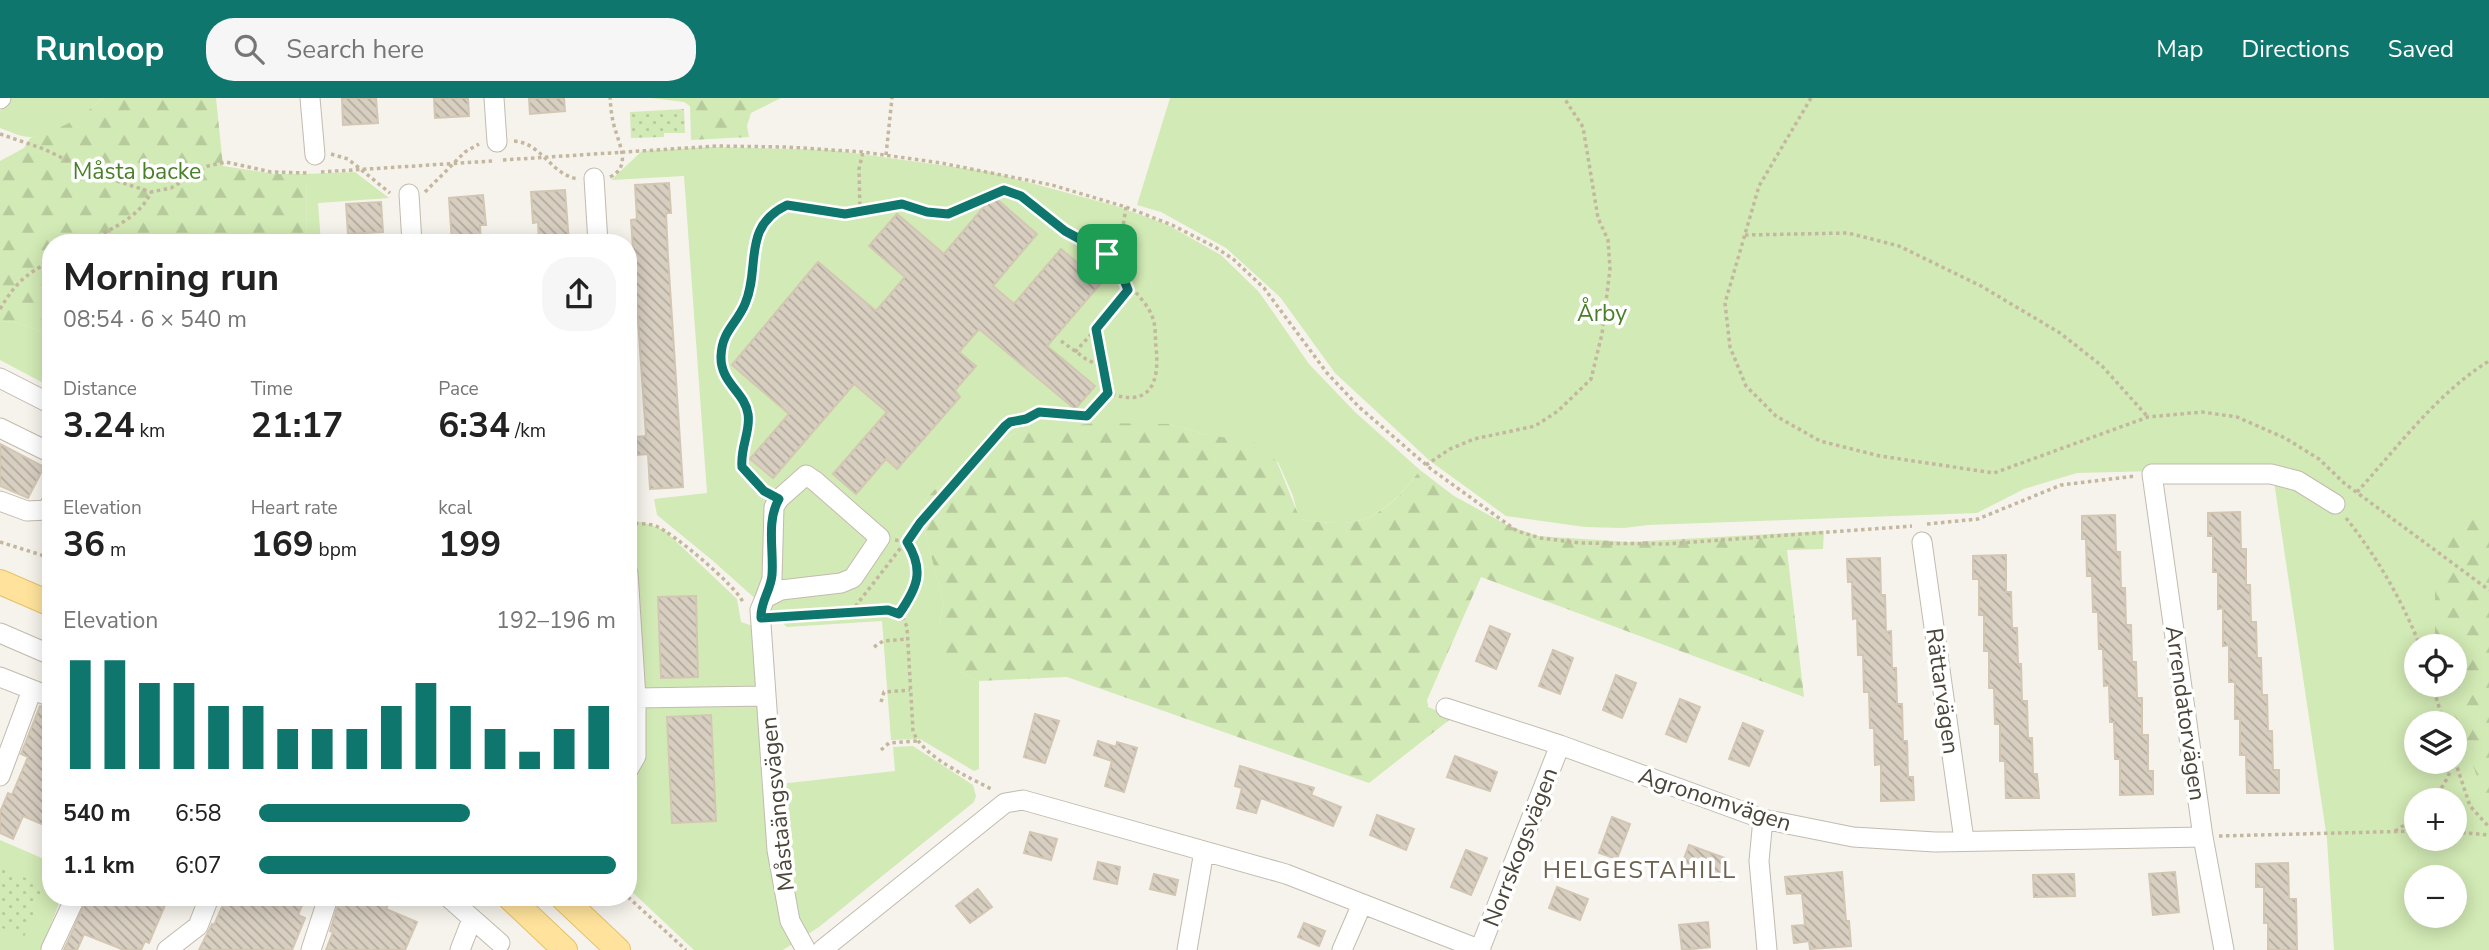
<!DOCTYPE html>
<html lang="en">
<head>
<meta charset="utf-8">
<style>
  body { margin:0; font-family:"Nunito Sans",sans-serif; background:#f6f6f6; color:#222; height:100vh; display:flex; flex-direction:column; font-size:26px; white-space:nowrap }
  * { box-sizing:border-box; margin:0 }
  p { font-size:23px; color:#767676 }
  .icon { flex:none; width:38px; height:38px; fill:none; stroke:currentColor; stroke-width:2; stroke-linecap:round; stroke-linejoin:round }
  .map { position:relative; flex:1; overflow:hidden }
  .drawer { position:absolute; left:42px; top:136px; width:595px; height:672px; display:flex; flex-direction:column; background:#fff; border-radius:28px; box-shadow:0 4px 18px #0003 }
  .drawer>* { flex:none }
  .tools { position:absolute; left:2404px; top:536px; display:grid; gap:14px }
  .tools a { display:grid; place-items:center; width:63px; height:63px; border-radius:50%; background:#fff; box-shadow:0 4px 18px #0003; font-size:35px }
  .pin { position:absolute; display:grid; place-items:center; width:60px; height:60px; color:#fff; margin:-30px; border-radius:14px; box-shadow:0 4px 10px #0006 }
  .round { display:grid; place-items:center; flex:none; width:74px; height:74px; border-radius:28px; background:#f6f6f6 }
  .summary { display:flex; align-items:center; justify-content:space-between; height:119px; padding:0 21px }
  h1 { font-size:38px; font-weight:700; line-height:52px }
  .metrics { display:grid; grid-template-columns:repeat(3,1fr); gap:10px; height:119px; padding:7px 21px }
  .metrics div { display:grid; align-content:center }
  .metrics b { font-size:35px; font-weight:700 }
  .metrics small { font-size:19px; font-weight:400 }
  .metrics p { font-size:19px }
  .chart { height:196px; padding:14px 21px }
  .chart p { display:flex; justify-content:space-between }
  .chart svg { width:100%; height:126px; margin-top:7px; stroke:#0f766e; stroke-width:6 }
  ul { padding:0 21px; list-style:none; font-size:23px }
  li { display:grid; grid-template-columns:112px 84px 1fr; align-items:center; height:52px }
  li i { height:18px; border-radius:9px; background:#0f766e }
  header { display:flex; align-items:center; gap:42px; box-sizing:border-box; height:98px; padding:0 35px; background:#0f766e; color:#fff }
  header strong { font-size:33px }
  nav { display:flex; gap:38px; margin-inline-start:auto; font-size:24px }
  .search { width:490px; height:63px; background:#f6f6f6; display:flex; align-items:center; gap:18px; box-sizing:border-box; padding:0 24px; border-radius:28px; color:#767676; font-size:26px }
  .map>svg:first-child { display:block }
  .green { fill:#d2eab5; fill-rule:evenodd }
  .forest { fill:url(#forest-firs) }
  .park { fill:url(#park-dots) }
  .building { fill:url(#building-back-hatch); stroke:#d3c7b4; stroke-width:2 }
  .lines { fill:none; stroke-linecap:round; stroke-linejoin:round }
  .minor-casing { stroke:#c2bbae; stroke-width:21 }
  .major-casing { stroke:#e6c16a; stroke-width:26 }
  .path { stroke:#c4b79f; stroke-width:3.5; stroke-dasharray:3.5 3.5; stroke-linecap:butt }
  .minor { stroke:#fff; stroke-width:19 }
  .major { stroke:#ffe39c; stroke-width:24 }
  .route-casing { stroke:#fff; stroke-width:14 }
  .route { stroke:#0f766e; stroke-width:9 }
  .labels { text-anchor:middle; stroke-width:7; stroke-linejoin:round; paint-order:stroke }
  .park-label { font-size:23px; fill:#4a7f2a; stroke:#fff }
  .street-label { font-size:23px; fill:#4b4439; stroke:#fff }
  .neighbourhood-label { font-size:24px; letter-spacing:2px; fill:#6e6250; stroke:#fff }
</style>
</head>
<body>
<header>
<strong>Runloop</strong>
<div class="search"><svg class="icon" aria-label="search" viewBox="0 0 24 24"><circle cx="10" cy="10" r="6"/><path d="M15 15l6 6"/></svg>Search here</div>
<nav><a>Map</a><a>Directions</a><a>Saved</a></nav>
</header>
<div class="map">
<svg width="2489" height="852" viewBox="0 0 2489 852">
  <defs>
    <pattern id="forest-firs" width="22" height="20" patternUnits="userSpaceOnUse" patternTransform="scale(1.75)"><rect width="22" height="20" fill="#d2eab5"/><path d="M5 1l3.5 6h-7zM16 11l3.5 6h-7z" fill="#b6ca9c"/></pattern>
    <pattern id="park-dots" width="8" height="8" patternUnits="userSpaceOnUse" patternTransform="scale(1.75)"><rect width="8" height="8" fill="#d2eab5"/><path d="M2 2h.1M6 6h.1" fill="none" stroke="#b6ca9c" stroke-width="1.8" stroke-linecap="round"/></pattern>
    <pattern id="building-back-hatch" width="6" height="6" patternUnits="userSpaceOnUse" patternTransform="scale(1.75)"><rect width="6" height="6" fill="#d8cfc1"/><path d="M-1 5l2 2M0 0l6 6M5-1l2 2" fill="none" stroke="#b1aa9e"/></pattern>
  </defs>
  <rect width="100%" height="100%" fill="#f6f3ec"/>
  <path class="green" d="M11,0H103C83,18 60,36 32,39C22,40 9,33 0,30V13Z
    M1170,0H2489V852H2334L2327,741L2272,370L2077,375L2024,391L1977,415L1648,427L1624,430L1585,429L1506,418L1430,363L1335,275L1280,199L1226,150L1161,114L1137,107ZM2417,548H2455V586H2417ZM2417,625H2455V663H2417ZM2417,702H2455V740H2417ZM2417,779H2455V817H2417Z
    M711,49L831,52L962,70L990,74L1116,108L1166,126L1221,157L1259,194L1309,266L1355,314L1420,372C1406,391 1385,415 1361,422C1342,428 1319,424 1299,421L1293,398L1278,364L1208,337L1169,326L1019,333L998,345L959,378L935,391L921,407L922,424L944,506L939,526L960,574L979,583V671L974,673L920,641L891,642L882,523L787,529L712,462L657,417L654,401L707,395L684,78L611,82L642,53Z
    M355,74L389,100L318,105L321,145H307L306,76Z
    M0,223L14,224L51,237V289L0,262Z
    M628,424H642L664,432L737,501L741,524L753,528L762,688L895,673L893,649L913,648L973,687L976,698L974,704L819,829L783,852H694L628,790Z
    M0,742L51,764V800H61L47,837L50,852H0Z"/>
  <path class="forest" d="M103,0H216L223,68L275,76H306L307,145H51V237L14,224L0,223V63L24,50L30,40C64,29 76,24 103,0Z
    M651,0H781L751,15L747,28L749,39L691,42L690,8L684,4Z
    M1097,325L1169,326L1208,337L1254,344L1277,364L1300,421C1319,424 1342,428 1361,422C1386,415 1406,391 1420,372L1454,398L1509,428L1538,438L1629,444L1824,433L1823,451L1787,452L1804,599L1481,479L1427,602L1428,609L1453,619L1369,685L1067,579L979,583L960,574L942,551L939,526L944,506L922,424L921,407L935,391L959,378L998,345L1019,333Z
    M2451,416L2489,424V698H2484L2444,586H2455V548H2435V492Z"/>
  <path class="park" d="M684,11L685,35H664V39L631,40L630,14Z
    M2,770L45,788L24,839L0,829Z"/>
  <path class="building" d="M342,0H376L378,25L343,27Z
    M434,0H468L469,18L435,20Z
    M529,0H564L565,13L530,16Z
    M669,85L671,115H666L668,159L683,389L650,391L648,356L637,357L636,339L646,338L631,122L637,121L635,87Z
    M565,92L569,145H539L538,124L533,125L531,94Z
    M483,97L486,127H480L481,145H452L449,100Z
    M993,98L1037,136L993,188L1014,206L1061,151L1101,185L1047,248L1095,288L1075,311L979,231L959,254L976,268L955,292L960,299L897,371L886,361L856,396L833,376L887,314L854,286L773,380L750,361L789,316L732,267L818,164L876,213L905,179L869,148L897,116L944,156Z
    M381,104L383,134L348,136L346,106Z
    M0,346L44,369L28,400L0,388Z
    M2240,414L2241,451H2246V487H2250L2251,524H2256L2257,560H2261L2262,597H2267L2268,633H2272L2273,672H2279V695H2247L2246,657H2240V621H2235V584H2229V547L2223,548V510L2218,511V474H2213V438H2208V415Z
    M2115,417L2116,454H2120L2121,490H2125L2126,527H2131L2132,564H2136L2137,600H2142V637H2148V673H2153V696L2120,697V661H2115L2114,624H2110L2109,587L2104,588L2103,551H2099L2098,514H2093L2092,478H2087L2086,441H2082V418Z
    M2006,457V494H2011L2012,530H2017L2018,566H2021L2022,603H2027L2028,640H2032L2033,676H2037L2039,700H2006L2005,663H2000V626H1995L1994,590H1989V553H1984V517H1979V481H1973V458Z
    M1880,460L1881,497H1885L1886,534L1891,533L1892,570H1896L1897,606H1902L1903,643H1907L1908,679H1913L1914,702L1881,703V666L1875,667L1874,630H1870L1869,594H1864L1863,557H1858L1857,520L1853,521L1852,484H1848L1847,461Z
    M696,498L698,579L661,580L658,499Z
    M1490,528L1510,536L1496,571L1476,563Z
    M1553,552L1573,560L1560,596L1539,588Z
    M1616,577L1636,585L1622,620L1603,612Z
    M1680,601L1700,609L1686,644L1666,636Z
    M40,608L51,611V730L23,718L13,741L0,735V714L8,695L12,697L28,659L21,656Z
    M1035,616L1059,623L1045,665L1024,659Z
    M711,617L716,723L672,725L667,619Z
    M1743,625L1763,633L1749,668L1729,661Z
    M1098,643L1116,649L1117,644L1137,650L1124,694L1105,688L1112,663L1094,657Z
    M1455,658L1497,674L1490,693L1447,679Z
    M1240,668L1314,690L1311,697L1341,709L1333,728L1261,700L1256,715L1237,710L1242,690L1235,688Z
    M1377,717L1414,731L1406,752L1370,737Z
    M1612,719L1630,726L1617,761L1599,755Z
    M1030,734L1057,741L1051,762L1024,755Z
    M1689,747L1728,761L1720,783L1681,769Z
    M1466,752L1487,760L1471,797L1451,789Z
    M1098,764L1120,769L1117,786L1094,781Z
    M2288,765L2289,801H2296L2297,852H2268V825H2264V789H2256V766Z
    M1842,774L1846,823H1849L1851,848L1810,851L1809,843L1794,845L1792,828L1805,827L1802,795L1787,796L1785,779Z
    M2175,774L2179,814L2153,817L2149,776Z
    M1154,776L1178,782L1175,797L1150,791Z
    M2074,776L2075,798L2034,799L2033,777Z
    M1557,789L1588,801L1580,822L1549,810Z
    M978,791L992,809L970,825L956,808Z
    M87,800H147L165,807L149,845L145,843L141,852H124L84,836L77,852H64Z
    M226,800H256L277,809L280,800H305L298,817L305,820L292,852H199L212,826L214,827Z
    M340,800H391L386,811L417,824L405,852H326L333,834L330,833Z
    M1708,824L1710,849L1682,852L1679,827Z
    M1304,825L1325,833L1319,848L1298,839Z"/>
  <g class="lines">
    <g class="minor-casing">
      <path id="minor" d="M310,0L315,57
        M494,0L497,44
        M0,1L1,0
        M594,80L598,145
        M409,96L412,145
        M0,280L51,306
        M0,330L51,355
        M0,403L27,413L47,412L51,405
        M1922,444L1964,742
        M628,475L636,600V658L628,672
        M765,500L772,481L774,409L779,401L806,377L815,383L880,440L853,480L841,485L781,492L765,500L760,512L777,752L790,823L806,852
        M0,535L51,557
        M0,579L51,599
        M636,600L766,598
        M1446,610L1560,647L1763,721L1853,739L1935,744L2203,739
        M0,678L32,592
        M1763,721L1759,763L1767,852
        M449,800L500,845
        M51,851L75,800
        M1480,851L1560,647
        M167,852L198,828L209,800
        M311,852L328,800
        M460,852L472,821
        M822,852L1005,705L1023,702L1286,776L1481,852
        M1187,852L1204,753
        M1342,852L1362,806
        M2224,852L2203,739L2152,376H2271L2298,383L2335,406"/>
    </g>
    <g class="major-casing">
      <path id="major" d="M0,484L51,506
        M510,800L565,852
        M563,800L618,852"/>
    </g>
    <path class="path" d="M1811,0L1759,88L1725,205L1730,249L1746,288L1776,318L1820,343L1880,358L1994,375L2148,319L2202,314L2237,319L2285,340L2319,361L2344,385L2489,492
      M0,36L44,51L95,76L151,94L171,90L208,68L226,64L271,74L310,75
      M514,43C542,45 551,77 578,81
      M331,56L348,61L390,95
      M886,57L892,0
      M503,62L717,48L787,49L863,54L941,65L1052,87L1126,109L1172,127L1215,149L1233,161L1264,190L1327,275L1359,309L1431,371L1517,433L1540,440L1581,445L1666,446L1912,428
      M321,74L492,63
      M610,79C630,69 621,51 616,34C612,23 611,12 610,0
      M425,94L465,54L479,46
      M860,114L859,71L863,54
      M1745,137L1848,135L1899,148L1981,188L2060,235L2102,268L2147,318
      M85,145C108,132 140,120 151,94
      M1107,156C1123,145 1123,127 1126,109
      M0,211C15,186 24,177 51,163
      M1061,243L1086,261L1104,270
      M1075,254L1095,232
      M1426,367L1450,351L1474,341L1535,328L1558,313L1591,281L1602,236L1610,171L1608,142L1598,120L1583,29L1564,0
      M765,393L742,369C740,350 750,334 748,316C745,295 721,285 721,260C721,237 735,227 745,208C761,175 743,142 775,114C782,109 786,106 794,107L845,116L903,106L927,114L948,116L992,96L1004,92L1012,94L1021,98L1065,133L1107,156L1124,182L1128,192
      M2357,394C2398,349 2437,295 2489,263
      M2346,420C2377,459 2402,502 2420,548
      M628,425C637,426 647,425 656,428C673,435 735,487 743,504
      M1927,426L1978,421L2061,387L2136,378
      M895,442L907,444C925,473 917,490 899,516
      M0,444L51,460
      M851,514L920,425L1005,328L1010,324L1026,321L1039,314L1087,318L1108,295L1096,231L1128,192L1135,193C1141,201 1150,210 1153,221C1156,229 1155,240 1156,249C1160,286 1150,310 1108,295
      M778,519L888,512L903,520L907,529L913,633C922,659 969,679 993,692
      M874,549L883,543L908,541
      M2432,586L2444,625
      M881,604L884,594L910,592
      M881,652L889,645L917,643
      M2455,663L2470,708L2489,729
      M2434,702L2448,679L2453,663
      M2395,733L2417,719
      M2455,734L2489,737
      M2219,738L2417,733
      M628,799L686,852"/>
    <use href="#minor" class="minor"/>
    <use href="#major" class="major"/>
  </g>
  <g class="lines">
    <g class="route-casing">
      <path id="route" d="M1004,92L1021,98L1065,133L1107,156L1124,182L1128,192L1096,231L1108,295L1087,318L1039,314L1026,321L1010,324L1005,328L920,425L907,444C925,473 917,490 899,516L888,512L761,520C760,504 771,492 772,477C774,453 766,423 779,401L764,393L742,369C740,349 751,333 748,316C745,294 720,285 721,258C722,233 736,227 745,206C761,169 741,129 787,107L845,116L902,106L927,114L948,116Z"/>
    </g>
    <use href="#route" class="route"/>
  </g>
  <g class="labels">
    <g class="park-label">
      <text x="137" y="81">Måsta backe</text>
      <text x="1602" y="223">Årby</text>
    </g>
    <g class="street-label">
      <text transform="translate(1943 593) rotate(82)" y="8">Rättarvägen</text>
      <text transform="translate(2186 615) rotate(82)" y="8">Arrendatorvägen</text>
      <text transform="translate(1715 701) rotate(18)" y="8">Agronomvägen</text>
      <text transform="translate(777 706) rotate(-96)" y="8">Måstaängsvägen</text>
      <text transform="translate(1520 749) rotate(-69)" y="8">Norrskogsvägen</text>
    </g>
    <g class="neighbourhood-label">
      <text x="1640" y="780">HELGESTAHILL</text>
    </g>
  </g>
</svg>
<div class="tools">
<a><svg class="icon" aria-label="locate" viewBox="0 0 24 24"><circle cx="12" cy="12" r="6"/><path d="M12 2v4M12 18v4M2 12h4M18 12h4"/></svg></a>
<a><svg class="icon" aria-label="layers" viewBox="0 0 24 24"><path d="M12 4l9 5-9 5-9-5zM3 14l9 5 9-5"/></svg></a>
<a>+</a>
<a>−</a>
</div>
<div class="pin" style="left:1107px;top:156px;background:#1e9e55"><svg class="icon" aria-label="arrive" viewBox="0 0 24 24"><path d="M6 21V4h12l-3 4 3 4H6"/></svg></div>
<section class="drawer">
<div class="summary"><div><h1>Morning run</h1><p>08:54 · 6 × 540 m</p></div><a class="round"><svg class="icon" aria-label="share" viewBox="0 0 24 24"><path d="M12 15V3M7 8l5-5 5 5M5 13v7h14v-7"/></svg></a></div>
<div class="metrics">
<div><p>Distance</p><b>3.24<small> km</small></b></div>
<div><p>Time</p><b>21:17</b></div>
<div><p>Pace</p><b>6:34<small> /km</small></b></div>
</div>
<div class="metrics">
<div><p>Elevation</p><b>36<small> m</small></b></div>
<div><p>Heart rate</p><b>169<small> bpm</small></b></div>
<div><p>kcal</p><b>199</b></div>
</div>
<div class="chart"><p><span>Elevation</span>192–196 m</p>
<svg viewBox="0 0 160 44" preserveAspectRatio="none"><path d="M5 44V6M15 44V6M25 44V14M35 44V14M45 44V22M55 44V22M65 44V30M75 44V30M85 44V30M95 44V22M105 44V14M115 44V22M125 44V30M135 44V38M145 44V30M155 44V22"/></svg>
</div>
<ul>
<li><b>540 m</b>6:58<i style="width:59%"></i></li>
<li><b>1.1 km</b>6:07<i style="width:100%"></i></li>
</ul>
</section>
</div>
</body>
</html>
